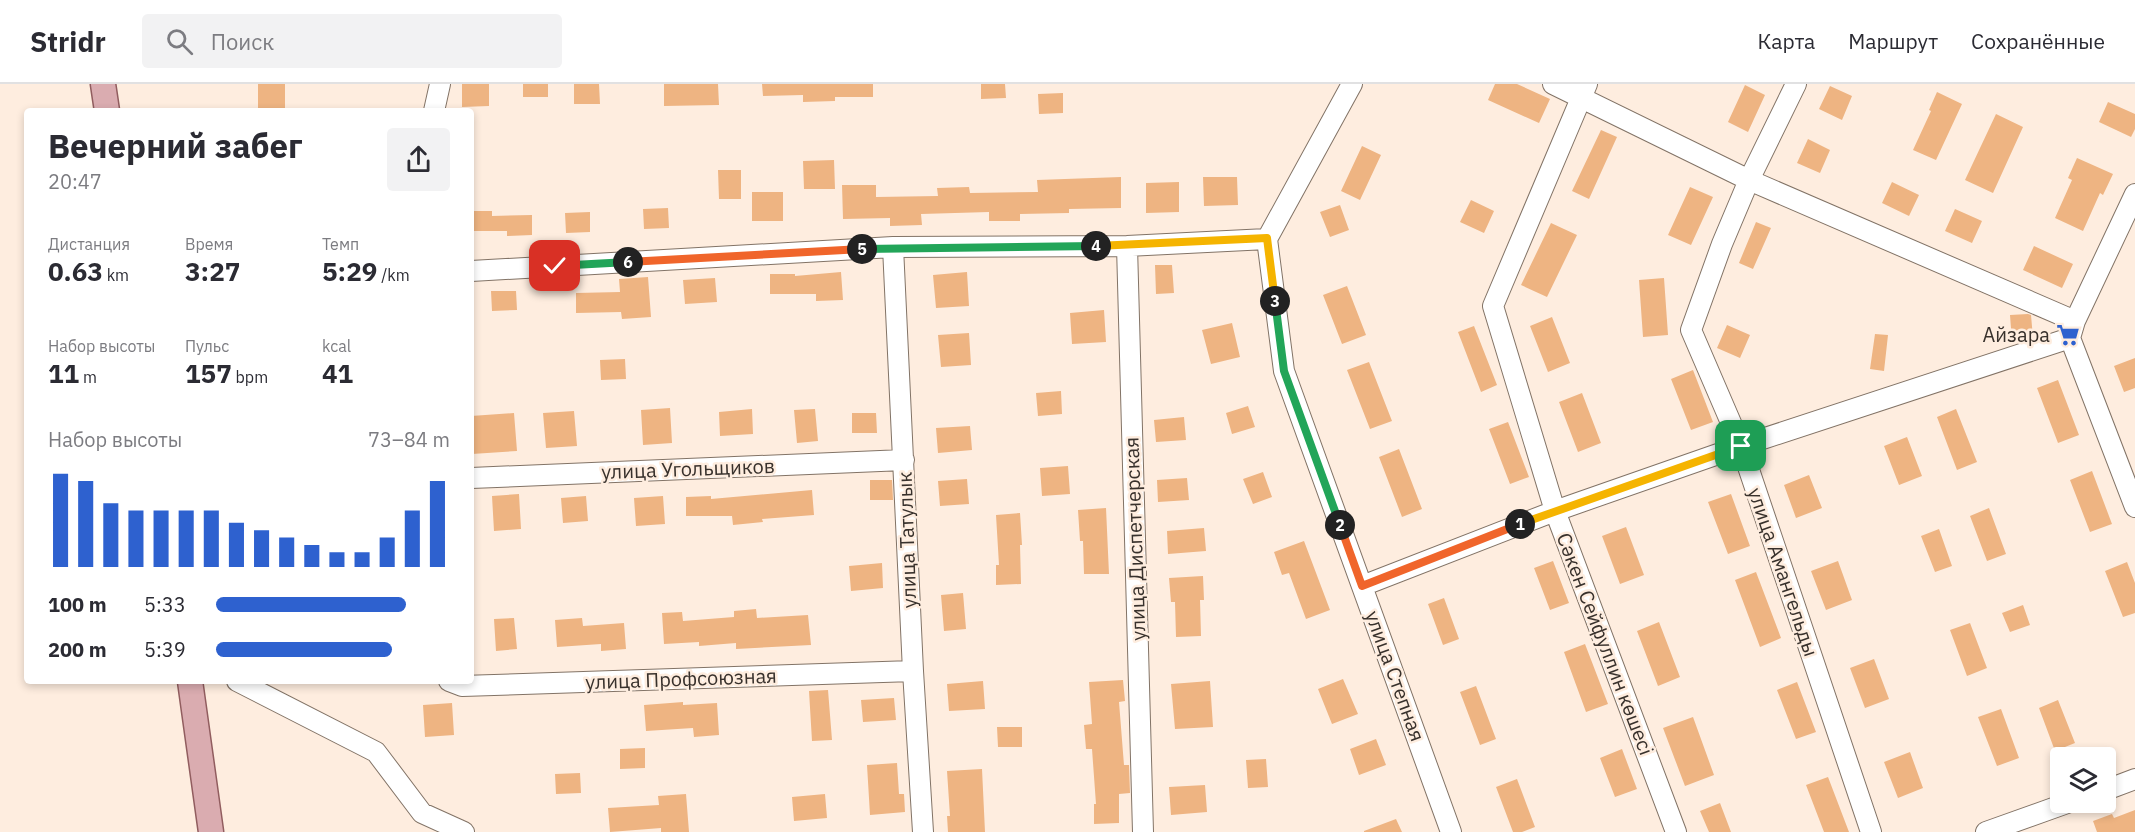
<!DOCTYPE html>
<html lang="ru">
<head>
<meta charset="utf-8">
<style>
  body { margin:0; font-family:"IBM Plex Sans",sans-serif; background:#f2f2f3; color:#2b2b33; height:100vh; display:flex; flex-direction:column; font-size:22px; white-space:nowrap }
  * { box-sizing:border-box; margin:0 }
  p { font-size:20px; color:#7c7c81 }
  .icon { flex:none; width:33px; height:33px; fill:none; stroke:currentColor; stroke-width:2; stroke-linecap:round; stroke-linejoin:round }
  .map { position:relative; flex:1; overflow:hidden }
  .details { position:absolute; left:24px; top:24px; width:450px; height:576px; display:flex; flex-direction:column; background:#fff; border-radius:6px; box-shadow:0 3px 9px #0003 }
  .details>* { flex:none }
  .buttons { position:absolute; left:2050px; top:663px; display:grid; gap:12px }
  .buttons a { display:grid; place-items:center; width:66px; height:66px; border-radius:6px; background:#fff; box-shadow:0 3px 9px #0003; font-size:30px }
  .pin { position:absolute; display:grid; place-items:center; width:51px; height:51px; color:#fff; margin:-26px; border-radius:12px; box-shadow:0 3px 9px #0006 }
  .km { position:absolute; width:30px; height:30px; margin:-15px; border-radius:50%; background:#222; color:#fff; font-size:16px; line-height:30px; text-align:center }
  .round { display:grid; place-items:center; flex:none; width:63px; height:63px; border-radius:6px; background:#f2f2f3 }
  .head { display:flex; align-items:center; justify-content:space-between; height:102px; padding:0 24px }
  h1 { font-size:33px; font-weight:700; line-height:45px }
  .metrics { display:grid; grid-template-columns:repeat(3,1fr); gap:9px; height:102px; padding:6px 24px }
  .metrics div { display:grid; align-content:center }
  .metrics b { font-size:26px; font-weight:700 }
  .metrics small { font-size:16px; font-weight:400 }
  .metrics p { font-size:16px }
  .chart { height:168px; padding:12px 24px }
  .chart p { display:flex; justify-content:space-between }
  .chart svg { width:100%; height:108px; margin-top:6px; stroke:#2e61cf; stroke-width:6 }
  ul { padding:0 24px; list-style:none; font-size:20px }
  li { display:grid; grid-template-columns:96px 72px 1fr; align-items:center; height:45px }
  li i { height:15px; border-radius:8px; background:#2e61cf }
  header { display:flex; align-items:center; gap:36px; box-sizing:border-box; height:84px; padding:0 30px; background:#fff; border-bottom:2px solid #e1e1e2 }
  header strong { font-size:28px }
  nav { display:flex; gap:33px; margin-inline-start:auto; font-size:21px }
  .search { width:420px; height:54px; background:#f2f2f3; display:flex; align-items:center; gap:15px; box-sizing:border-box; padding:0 21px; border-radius:6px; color:#7c7c81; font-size:22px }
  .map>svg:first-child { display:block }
  .building { fill:#eeb482 }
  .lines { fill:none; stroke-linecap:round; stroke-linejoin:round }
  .minor-casing { stroke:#827366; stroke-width:22 }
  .major-casing { stroke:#915d5f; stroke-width:27 }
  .minor { stroke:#fff; stroke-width:20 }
  .major { stroke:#daacb0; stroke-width:24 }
  .split-1-casing { stroke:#fff; stroke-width:12 }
  .split-2-casing { stroke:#fff; stroke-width:12 }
  .split-3-casing { stroke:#fff; stroke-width:12 }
  .split-4-casing { stroke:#fff; stroke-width:12 }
  .split-5-casing { stroke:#fff; stroke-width:12 }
  .split-6-casing { stroke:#fff; stroke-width:12 }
  .split-7-casing { stroke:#fff; stroke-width:12 }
  .split-1 { stroke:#f5b400; stroke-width:8 }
  .split-2 { stroke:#f0652b; stroke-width:8 }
  .split-3 { stroke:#22a559; stroke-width:8 }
  .split-4 { stroke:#f5b400; stroke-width:8 }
  .split-5 { stroke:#22a559; stroke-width:8 }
  .split-6 { stroke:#f0652b; stroke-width:8 }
  .split-7 { stroke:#22a559; stroke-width:8 }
  .labels { text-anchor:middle; stroke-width:5; stroke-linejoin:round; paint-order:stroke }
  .poi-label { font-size:20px; fill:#38312c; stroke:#feeddf; text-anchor:end }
  .street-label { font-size:20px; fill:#38312c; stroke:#feeddf }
</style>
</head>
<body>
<header>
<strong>Stridr</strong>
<div class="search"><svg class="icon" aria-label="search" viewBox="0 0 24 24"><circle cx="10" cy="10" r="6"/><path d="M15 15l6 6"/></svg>Поиск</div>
<nav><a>Карта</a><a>Маршрут</a><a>Сохранённые</a></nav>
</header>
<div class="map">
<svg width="2135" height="748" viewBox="0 0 2135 748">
  <rect width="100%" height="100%" fill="#feeddf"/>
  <path class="building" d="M258,0H285V27H258Z
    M462,0H489V22L462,23Z
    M523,0H548V13H523Z
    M574,0H599L600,20H574Z
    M664,0H718L719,21L664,22Z
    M762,0H873V13H835V17L803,18V11L763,12Z
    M981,0H1005L1006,14L981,15Z
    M1495,0H1517L1550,15L1539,39L1488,16Z
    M1745,1L1765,11L1748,48L1728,38Z
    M1830,2L1852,12L1842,36L1819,25Z
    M1937,8L1962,20L1936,76L1913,66L1931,27L1929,26Z
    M1063,9V29L1039,30L1038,10Z
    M2108,18L2135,30V45L2131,53L2099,38Z
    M1996,30L2023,43L1993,109L1965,96Z
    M1601,46L1617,53L1589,115L1572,107Z
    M1808,55L1830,66L1820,89L1797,79Z
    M1362,62L1381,71L1360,116L1341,107Z
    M2077,74L2113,90L2103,111L2100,109L2083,147L2055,134L2072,96L2068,94Z
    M834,76L835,105H804L803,77Z
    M718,86H741V115H719Z
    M1121,93V124L1069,125V129L1020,130V137H989V128L921,130L922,141L890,142V134L843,135L842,101H876V113L938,112L937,104L969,103L970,109L1038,108L1037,96Z
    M1203,93H1237L1238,121L1204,122Z
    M1179,98V128L1146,129V99Z
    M1892,98L1919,111L1909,132L1882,119Z
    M1690,103L1713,113L1691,161L1668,151Z
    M752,108H783V137H752Z
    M1471,116L1494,127L1484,149L1460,138Z
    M1340,121L1349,146L1330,153L1320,128Z
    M668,124L669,144L644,145L643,125Z
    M1955,125L1982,137L1972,159L1945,147Z
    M471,127H492V132L532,131V151L507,152V147H471Z
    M590,128V148L566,149L565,129Z
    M1756,138L1771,144L1753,185L1739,179Z
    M1551,139L1577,151L1547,213L1521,201Z
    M2034,162L2073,180L2062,204L2023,186Z
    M1155,181H1172L1174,209L1156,210Z
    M841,188L843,216L816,217V210H770V190H795V192Z
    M967,188L969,222L936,224L933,191Z
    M648,193L651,233L622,235L621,228L576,229V209L620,208L619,195Z
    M715,194L717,218L685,220L683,196Z
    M1664,194L1668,251L1643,253L1639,196Z
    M1347,202L1366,251L1342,260L1323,211Z
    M491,207H516L517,226L492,227Z
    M1104,226L1106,258L1072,260L1070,229Z
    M2028,230L2031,231L2033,254L2012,258L2010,231Z
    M1552,233L1570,279L1548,288L1530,242Z
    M1232,239L1240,273L1211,280L1202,246Z
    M1727,241L1750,251L1740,274L1717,264Z
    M1474,242L1497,301L1481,308L1458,248Z
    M969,249L971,281L941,283L938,251Z
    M1875,250L1888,251L1884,287L1870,285Z
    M2135,274V304L2124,308L2114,282Z
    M625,275L626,295L601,296L600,276Z
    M1369,278L1392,337L1370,345L1347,286Z
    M1693,286L1713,338L1691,346L1671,295Z
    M2058,296L2079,351L2058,359L2037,304Z
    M1061,307L1062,330L1038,332L1036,309Z
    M1582,309L1601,359L1578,368L1559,318Z
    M1248,322L1255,343L1232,350L1226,329Z
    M670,324L672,359L643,361L641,326Z
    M752,325L753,350L720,352L719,328Z
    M815,325L818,357L797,359L794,326Z
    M1956,325L1977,378L1957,386L1937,333Z
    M574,327L577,362L546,364L543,329Z
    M514,329L517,367L472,370L471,332Z
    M852,329H876L877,349H852Z
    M1184,333L1186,356L1156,358L1154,336Z
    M1508,338L1529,393L1510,400L1489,345Z
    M970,342L972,366L938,369L936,344Z
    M1907,353L1922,392L1899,401L1884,362Z
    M1399,365L1422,425L1402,433L1379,373Z
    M1068,382L1070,410L1042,412L1040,384Z
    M2092,387L2112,440L2090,448L2070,396Z
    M1263,388L1272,413L1253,420L1243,395Z
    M1809,391L1822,424L1796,434L1784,401Z
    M1187,394L1189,416L1158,418L1157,396Z
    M967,395L969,420L940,422L938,397Z
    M870,396H892L893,416H870Z
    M812,406L814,431L762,435L763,438L733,441L732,432H686V413L711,412V415Z
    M519,410L521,445L494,447L492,412Z
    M1731,410L1750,462L1728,470L1708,418Z
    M586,412L588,437L563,439L561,414Z
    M663,412L665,440L636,442L634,414Z
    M1106,424L1109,490H1084L1083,457H1080L1078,426Z
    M1989,424L2006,470L1987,477L1970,432Z
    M1020,429L1022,461H1020L1021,500L996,501V481H999L996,431Z
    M1626,443L1644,491L1620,500L1602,452Z
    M1204,444L1206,467L1168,470L1167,447Z
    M1939,445L1952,482L1935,488L1921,452Z
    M1304,457L1330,526L1306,535L1289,489L1282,491L1274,468Z
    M1553,477L1569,519L1550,526L1534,484Z
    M1838,477L1852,516L1826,526L1811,487Z
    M2127,478L2135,499V529L2123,533L2105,487Z
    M882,479L883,504L851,507L849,482Z
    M1756,488L1781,554L1760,563L1735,496Z
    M1203,492L1204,516H1200L1201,552L1176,553L1175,518H1171L1169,494Z
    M963,509L966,545L944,547L941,511Z
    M1444,514L1459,555L1443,561L1428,520Z
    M2023,521L2030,541L2010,548L2002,529Z
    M756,525L757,534L808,531L811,561L736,565V559L699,562V558L664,560L662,529L682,528L683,537L734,533V527Z
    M514,534L517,565L496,567L494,535Z
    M582,534L583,542L624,539L626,565L601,567V560L557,563L555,536Z
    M1659,538L1680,593L1658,602L1637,547Z
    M1970,539L1987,584L1967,592L1950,546Z
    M1585,560L1608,620L1586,628L1564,568Z
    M1874,575L1889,615L1865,624L1850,584Z
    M1343,595L1358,630L1332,640L1318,605Z
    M1123,596L1125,617L1119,618L1124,681H1129L1130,709L1119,710V739L1094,740V720H1096L1092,665H1086L1084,641L1092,640L1089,598Z
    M983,597L985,625L949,627L947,600Z
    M1210,597L1213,643L1175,645L1171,600Z
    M1797,598L1816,648L1796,655L1777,606Z
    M1476,602L1496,655L1480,661L1460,608Z
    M828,606L832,656L812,657L809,607Z
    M894,614L896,636L863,638L861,616Z
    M2058,616L2075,659L2055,667L2039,624Z
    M683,618V621L717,619L719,651L694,653L693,644L646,647L644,621Z
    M452,619L454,651L425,653L423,621Z
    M2001,625L2019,674L1997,682L1978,633Z
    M1693,633L1714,691L1685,702L1663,644Z
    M997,643H1022V663H998Z
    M1376,655L1386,681L1359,691L1350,665Z
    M645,664V684L620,685V665Z
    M1622,665L1637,705L1615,713L1600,674Z
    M1910,668L1923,704L1898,714L1884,678Z
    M1266,675L1268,703L1248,704L1246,676Z
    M897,679L899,710H904L905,728L870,731L867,681Z
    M982,685L985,748H948L947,732H950L947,687Z
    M580,689L581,709L556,710L555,690Z
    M1828,693L1849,748H1824L1806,701Z
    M1517,695L1535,743L1522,748H1513L1496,703Z
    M1205,701L1207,728L1171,731L1169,703Z
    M686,710L689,748H661V744L610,748L608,724L659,721L658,712Z
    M825,710L827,734L794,737L792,713Z
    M1720,719L1731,748H1709L1700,727Z
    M2135,726V748H2097L2093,737L2112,730L2114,734Z
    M1396,735L1402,748H1364V747Z"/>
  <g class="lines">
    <g class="minor-casing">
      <path id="minor" d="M1352,0L1267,155L1284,287L1451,748
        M1553,0L1749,96L2075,237
        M1587,0L1493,222L1555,427L1676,748
        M1796,0L1749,96L1722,160L1691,246L1741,362L1871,748
        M434,27L440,0
        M2135,110L2075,237L2070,254L2135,423
        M1127,162L1143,748
        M893,163L913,587L923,748
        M471,187L893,163L1127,162L1267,155
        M471,394L904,376
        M1362,502L1555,427L1741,362L2070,254
        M237,597L376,668L422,729L464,748
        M449,597L462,602L913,587
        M2106,706L2135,695
        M1986,748L2070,718"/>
    </g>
    <g class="major-casing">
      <path id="major" d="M103,0L107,27
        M190,597L211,748"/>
    </g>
    <use href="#minor" class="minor"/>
    <use href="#major" class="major"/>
  </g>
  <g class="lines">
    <g class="split-1-casing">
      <path id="split-1" d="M1520,440L1741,362"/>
    </g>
    <g class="split-2-casing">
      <path id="split-2" d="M1340,441L1362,502L1520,440"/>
    </g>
    <g class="split-3-casing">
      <path id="split-3" d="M1275,217L1284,287L1340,441"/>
    </g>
    <g class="split-4-casing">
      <path id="split-4" d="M1096,162L1267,154L1275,217"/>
    </g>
    <g class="split-5-casing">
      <path id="split-5" d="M862,165L1096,162"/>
    </g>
    <g class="split-6-casing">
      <path id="split-6" d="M628,178L862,165"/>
    </g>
    <g class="split-7-casing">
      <path id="split-7" d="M555,182L628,178"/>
    </g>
    <use href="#split-1" class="split-1"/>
    <use href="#split-2" class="split-2"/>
    <use href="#split-3" class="split-3"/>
    <use href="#split-4" class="split-4"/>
    <use href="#split-5" class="split-5"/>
    <use href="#split-6" class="split-6"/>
    <use href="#split-7" class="split-7"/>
  </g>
  <defs>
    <g id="supermarket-bare" transform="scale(1.8)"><path d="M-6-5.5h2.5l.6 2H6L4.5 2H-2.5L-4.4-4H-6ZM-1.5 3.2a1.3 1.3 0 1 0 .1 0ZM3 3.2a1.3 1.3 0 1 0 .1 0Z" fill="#2e61cf" stroke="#feeddf" stroke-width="2.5" paint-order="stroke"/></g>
  </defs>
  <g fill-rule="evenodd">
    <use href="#supermarket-bare" x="2068" y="251"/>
  </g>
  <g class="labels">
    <g class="poi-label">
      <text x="2050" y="258">Айзара</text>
    </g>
    <g class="street-label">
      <text transform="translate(688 385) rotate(-2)" y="7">улица Угольщиков</text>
      <text transform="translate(1135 455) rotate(-92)" y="7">улица Диспетчерская</text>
      <text transform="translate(907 456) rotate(-92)" y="7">улица Татулык</text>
      <text transform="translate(1783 488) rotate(71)" y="7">улица Амангельды</text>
      <text transform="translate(1605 560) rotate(69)" y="7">Сәкен Сейфуллин көшесі</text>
      <text transform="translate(1395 592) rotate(70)" y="7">улица Степная</text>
      <text transform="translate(681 595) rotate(-2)" y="7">улица Профсоюзная</text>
    </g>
  </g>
</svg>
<div class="buttons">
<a><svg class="icon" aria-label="layers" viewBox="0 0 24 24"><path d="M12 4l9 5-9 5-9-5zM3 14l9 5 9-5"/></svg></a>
</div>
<div class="pin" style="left:1741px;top:362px;background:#1e9e55"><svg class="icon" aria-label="arrive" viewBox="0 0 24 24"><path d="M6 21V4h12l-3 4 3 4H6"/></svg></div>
<div class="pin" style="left:555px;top:182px;background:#d93025"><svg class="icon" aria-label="check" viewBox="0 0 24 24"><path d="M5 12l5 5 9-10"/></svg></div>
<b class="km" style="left:1520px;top:440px">1</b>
<b class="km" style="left:1340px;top:441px">2</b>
<b class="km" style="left:1275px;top:217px">3</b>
<b class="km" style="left:1096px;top:162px">4</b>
<b class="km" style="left:862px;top:165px">5</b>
<b class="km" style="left:628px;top:178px">6</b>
<section class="details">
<div class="head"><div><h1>Вечерний забег</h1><p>20:47</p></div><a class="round"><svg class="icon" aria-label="share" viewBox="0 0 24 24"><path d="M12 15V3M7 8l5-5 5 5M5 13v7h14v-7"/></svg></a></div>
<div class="metrics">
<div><p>Дистанция</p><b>0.63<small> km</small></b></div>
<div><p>Время</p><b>3:27</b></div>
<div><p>Темп</p><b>5:29<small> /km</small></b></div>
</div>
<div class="metrics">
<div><p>Набор высоты</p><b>11<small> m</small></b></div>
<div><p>Пульс</p><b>157<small> bpm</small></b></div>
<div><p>kcal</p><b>41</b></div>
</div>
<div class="chart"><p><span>Набор высоты</span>73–84 m</p>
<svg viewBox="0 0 160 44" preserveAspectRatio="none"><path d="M5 44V6M15 44V9M25 44V18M35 44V21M45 44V21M55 44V21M65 44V21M75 44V26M85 44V29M95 44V32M105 44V35M115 44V38M125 44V38M135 44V32M145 44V21M155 44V9"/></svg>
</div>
<ul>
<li><b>100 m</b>5:33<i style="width:81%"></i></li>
<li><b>200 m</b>5:39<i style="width:75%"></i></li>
</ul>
</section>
</div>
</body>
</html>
